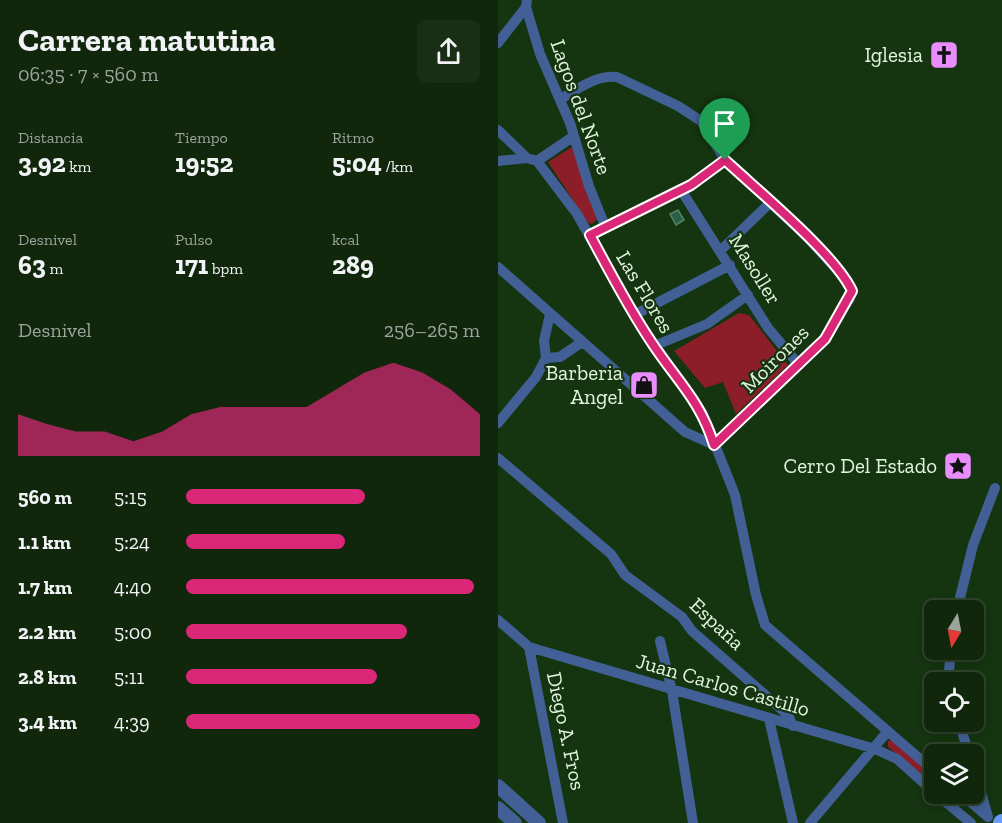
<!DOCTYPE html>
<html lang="es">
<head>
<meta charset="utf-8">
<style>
  body { margin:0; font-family:"Zilla Slab",serif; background:#192f15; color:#f1f3f6; height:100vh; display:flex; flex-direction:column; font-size:22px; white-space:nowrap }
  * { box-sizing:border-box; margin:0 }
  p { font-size:20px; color:#9ca59d }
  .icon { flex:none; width:33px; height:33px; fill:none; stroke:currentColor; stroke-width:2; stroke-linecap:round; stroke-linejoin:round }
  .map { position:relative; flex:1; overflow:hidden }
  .details { display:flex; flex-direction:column; background:#10270c; width:498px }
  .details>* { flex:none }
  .needle { width:39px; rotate:190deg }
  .fabs { position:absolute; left:426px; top:600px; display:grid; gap:12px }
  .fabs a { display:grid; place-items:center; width:60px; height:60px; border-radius:9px; background:#10270c; box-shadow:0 3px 9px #0003,0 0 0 2px #30442d; font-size:30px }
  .pin { position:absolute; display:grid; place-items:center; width:51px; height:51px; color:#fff; margin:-62px -26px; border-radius:50% 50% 50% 0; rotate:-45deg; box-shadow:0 0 6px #0007 }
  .pin .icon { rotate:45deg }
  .round { display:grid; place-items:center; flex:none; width:63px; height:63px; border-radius:9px; background:#192f15 }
  .head { display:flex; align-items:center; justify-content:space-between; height:102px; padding:0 18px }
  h1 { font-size:33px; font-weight:800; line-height:45px }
  .metrics { display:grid; grid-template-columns:repeat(3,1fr); gap:9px; height:102px; padding:6px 18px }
  .metrics div { display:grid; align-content:center }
  .metrics b { font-size:26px; font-weight:800 }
  .metrics small { font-size:16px; font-weight:400 }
  .metrics p { font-size:16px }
  .chart { height:168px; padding:12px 18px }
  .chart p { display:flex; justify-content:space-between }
  .chart svg { width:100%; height:108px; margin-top:6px; fill:#db2777; opacity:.7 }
  ul { padding:0 18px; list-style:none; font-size:20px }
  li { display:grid; grid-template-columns:96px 72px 1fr; align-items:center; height:45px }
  li i { height:15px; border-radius:8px; background:#db2777 }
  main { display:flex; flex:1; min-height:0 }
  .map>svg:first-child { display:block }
  .green { fill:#8c1e29 }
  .building { fill:#2b5f46; stroke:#51866b; stroke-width:1.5 }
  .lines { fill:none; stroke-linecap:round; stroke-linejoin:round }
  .minor { stroke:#426095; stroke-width:10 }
  .tertiary { stroke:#426095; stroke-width:14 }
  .trunk { stroke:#689efa; stroke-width:16 }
  .route-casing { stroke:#fff; stroke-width:12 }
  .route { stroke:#db2777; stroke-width:8 }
  .labels { text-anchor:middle; stroke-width:4.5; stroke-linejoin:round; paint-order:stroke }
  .poi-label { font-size:21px; fill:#e1f4de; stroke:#153410; text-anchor:end }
  .street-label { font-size:21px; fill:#e1f4de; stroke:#153410 }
</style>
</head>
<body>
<main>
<section class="details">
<div class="head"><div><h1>Carrera matutina</h1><p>06:35 · 7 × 560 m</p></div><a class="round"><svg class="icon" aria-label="share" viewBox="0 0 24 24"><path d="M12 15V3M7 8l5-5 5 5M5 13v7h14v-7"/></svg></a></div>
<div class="metrics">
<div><p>Distancia</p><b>3.92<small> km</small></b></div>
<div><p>Tiempo</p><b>19:52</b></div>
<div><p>Ritmo</p><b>5:04<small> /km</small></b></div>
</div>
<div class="metrics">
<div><p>Desnivel</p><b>63<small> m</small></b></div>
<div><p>Pulso</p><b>171<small> bpm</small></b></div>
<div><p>kcal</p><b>289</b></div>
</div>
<div class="chart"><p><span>Desnivel</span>256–265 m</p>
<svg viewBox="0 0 160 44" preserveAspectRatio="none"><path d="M0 44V27L10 31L20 34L30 34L40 38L50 34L60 27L70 24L80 24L90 24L100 24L110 17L120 10L130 6L140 10L150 17L160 27V44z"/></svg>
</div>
<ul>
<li><b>560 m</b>5:15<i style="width:61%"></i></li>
<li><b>1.1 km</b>5:24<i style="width:54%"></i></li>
<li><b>1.7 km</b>4:40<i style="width:98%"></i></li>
<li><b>2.2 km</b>5:00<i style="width:75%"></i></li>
<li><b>2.8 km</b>5:11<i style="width:65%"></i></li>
<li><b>3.4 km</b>4:39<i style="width:100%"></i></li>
</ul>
</section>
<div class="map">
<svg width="504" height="823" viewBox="0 0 504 823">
  <rect width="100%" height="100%" fill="#153410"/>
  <path class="green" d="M74,147L100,218L94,224L90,223L50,162Z
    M241,313L251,315L290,365L238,414L225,382L207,388L176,351Z
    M395,740L436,776V784L390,747V741Z"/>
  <path class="building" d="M180,210L186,220L178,225L172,214Z"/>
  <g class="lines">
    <path class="minor" d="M29,0L28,7L42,54L72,123L91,186L107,226
      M0,43L28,7
      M63,99C80,89 97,75 119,77L180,106L203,121L227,160L309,237L350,282L354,291L352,298L326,339L216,445
      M0,130L29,158
      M0,161L29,158L39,161L76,136
      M39,161L79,214L136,315L204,412L237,495L258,595L267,625L436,771
      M183,190L270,328L301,365
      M92,235L193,185L227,160
      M223,250L272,203
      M0,267L187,432L216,445
      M136,315L232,265
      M156,346L209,324L250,295
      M48,358L62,357L84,342
      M0,423L38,377L48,358L46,341L52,314
      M0,458L113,554L127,575L184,617L194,631L290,715L295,726
      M459,610L475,545L497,488
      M0,620L31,647L377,749L399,759L436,792
      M162,641L174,691L195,823
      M31,647L65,823
      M450,682L453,650
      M271,719L295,823
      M461,722L471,754
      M476,769L490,817
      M438,794L473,823
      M463,794L490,817
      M312,823L390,731"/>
    <path class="tertiary" d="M0,786L41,823
      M0,808L17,823"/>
    <path class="trunk" d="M503,823L504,822"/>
  </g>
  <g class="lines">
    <g class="route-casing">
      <path id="route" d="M227,160C259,190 338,255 354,291L327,339L216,445C202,400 179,381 154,343C131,309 112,272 92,235L193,185Z"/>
    </g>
    <use href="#route" class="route"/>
  </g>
  <defs>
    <g id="church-square" transform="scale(1.5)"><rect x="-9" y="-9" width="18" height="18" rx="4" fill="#ea8dfc" stroke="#153410"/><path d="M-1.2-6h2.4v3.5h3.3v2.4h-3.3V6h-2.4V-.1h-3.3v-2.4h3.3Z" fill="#111"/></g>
    <g id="shop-square" transform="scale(1.5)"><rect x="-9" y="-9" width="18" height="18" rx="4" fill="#ea8dfc" stroke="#153410"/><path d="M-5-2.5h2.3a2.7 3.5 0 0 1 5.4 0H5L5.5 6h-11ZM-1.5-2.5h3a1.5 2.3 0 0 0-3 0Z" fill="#111"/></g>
    <g id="sight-square" transform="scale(1.5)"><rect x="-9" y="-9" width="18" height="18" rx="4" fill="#ea8dfc" stroke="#153410"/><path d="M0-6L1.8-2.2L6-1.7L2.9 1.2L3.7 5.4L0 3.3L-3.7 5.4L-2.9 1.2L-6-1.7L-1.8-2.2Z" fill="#111"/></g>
  </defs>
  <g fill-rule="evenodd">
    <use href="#church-square" x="446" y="55"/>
    <use href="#shop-square" x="146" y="385"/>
    <use href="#sight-square" x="460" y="466"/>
  </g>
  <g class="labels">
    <g class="poi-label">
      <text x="425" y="62">Iglesia</text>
      <text x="125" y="380">Barberia<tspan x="125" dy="24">Angel</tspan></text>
      <text x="439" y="473">Cerro Del Estado</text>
    </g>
    <g class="street-label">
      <text transform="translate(83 107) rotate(70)" y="7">Lagos del Norte</text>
      <text transform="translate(257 269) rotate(58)" y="7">Masoller</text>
      <text transform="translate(147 292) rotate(59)" y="7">Las Flores</text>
      <text transform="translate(277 359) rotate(-45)" y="7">Moirones</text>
      <text transform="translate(219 624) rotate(43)" y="7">España</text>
      <text transform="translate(225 685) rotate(16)" y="7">Juan Carlos Castillo</text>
      <text transform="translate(68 731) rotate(78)" y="7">Diego A. Fros</text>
    </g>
  </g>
</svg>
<div class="fabs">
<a><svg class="needle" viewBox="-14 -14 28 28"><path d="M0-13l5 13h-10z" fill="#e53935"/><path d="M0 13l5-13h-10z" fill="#9ca59d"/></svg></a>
<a><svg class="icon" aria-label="locate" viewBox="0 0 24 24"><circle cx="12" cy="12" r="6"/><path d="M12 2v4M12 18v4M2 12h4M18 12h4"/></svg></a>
<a><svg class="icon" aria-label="layers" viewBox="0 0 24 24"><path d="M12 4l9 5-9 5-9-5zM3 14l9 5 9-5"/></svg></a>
</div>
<div class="pin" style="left:227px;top:160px;background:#1e9e55"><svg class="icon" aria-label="arrive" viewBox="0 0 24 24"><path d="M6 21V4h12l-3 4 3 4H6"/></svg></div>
</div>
</main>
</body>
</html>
